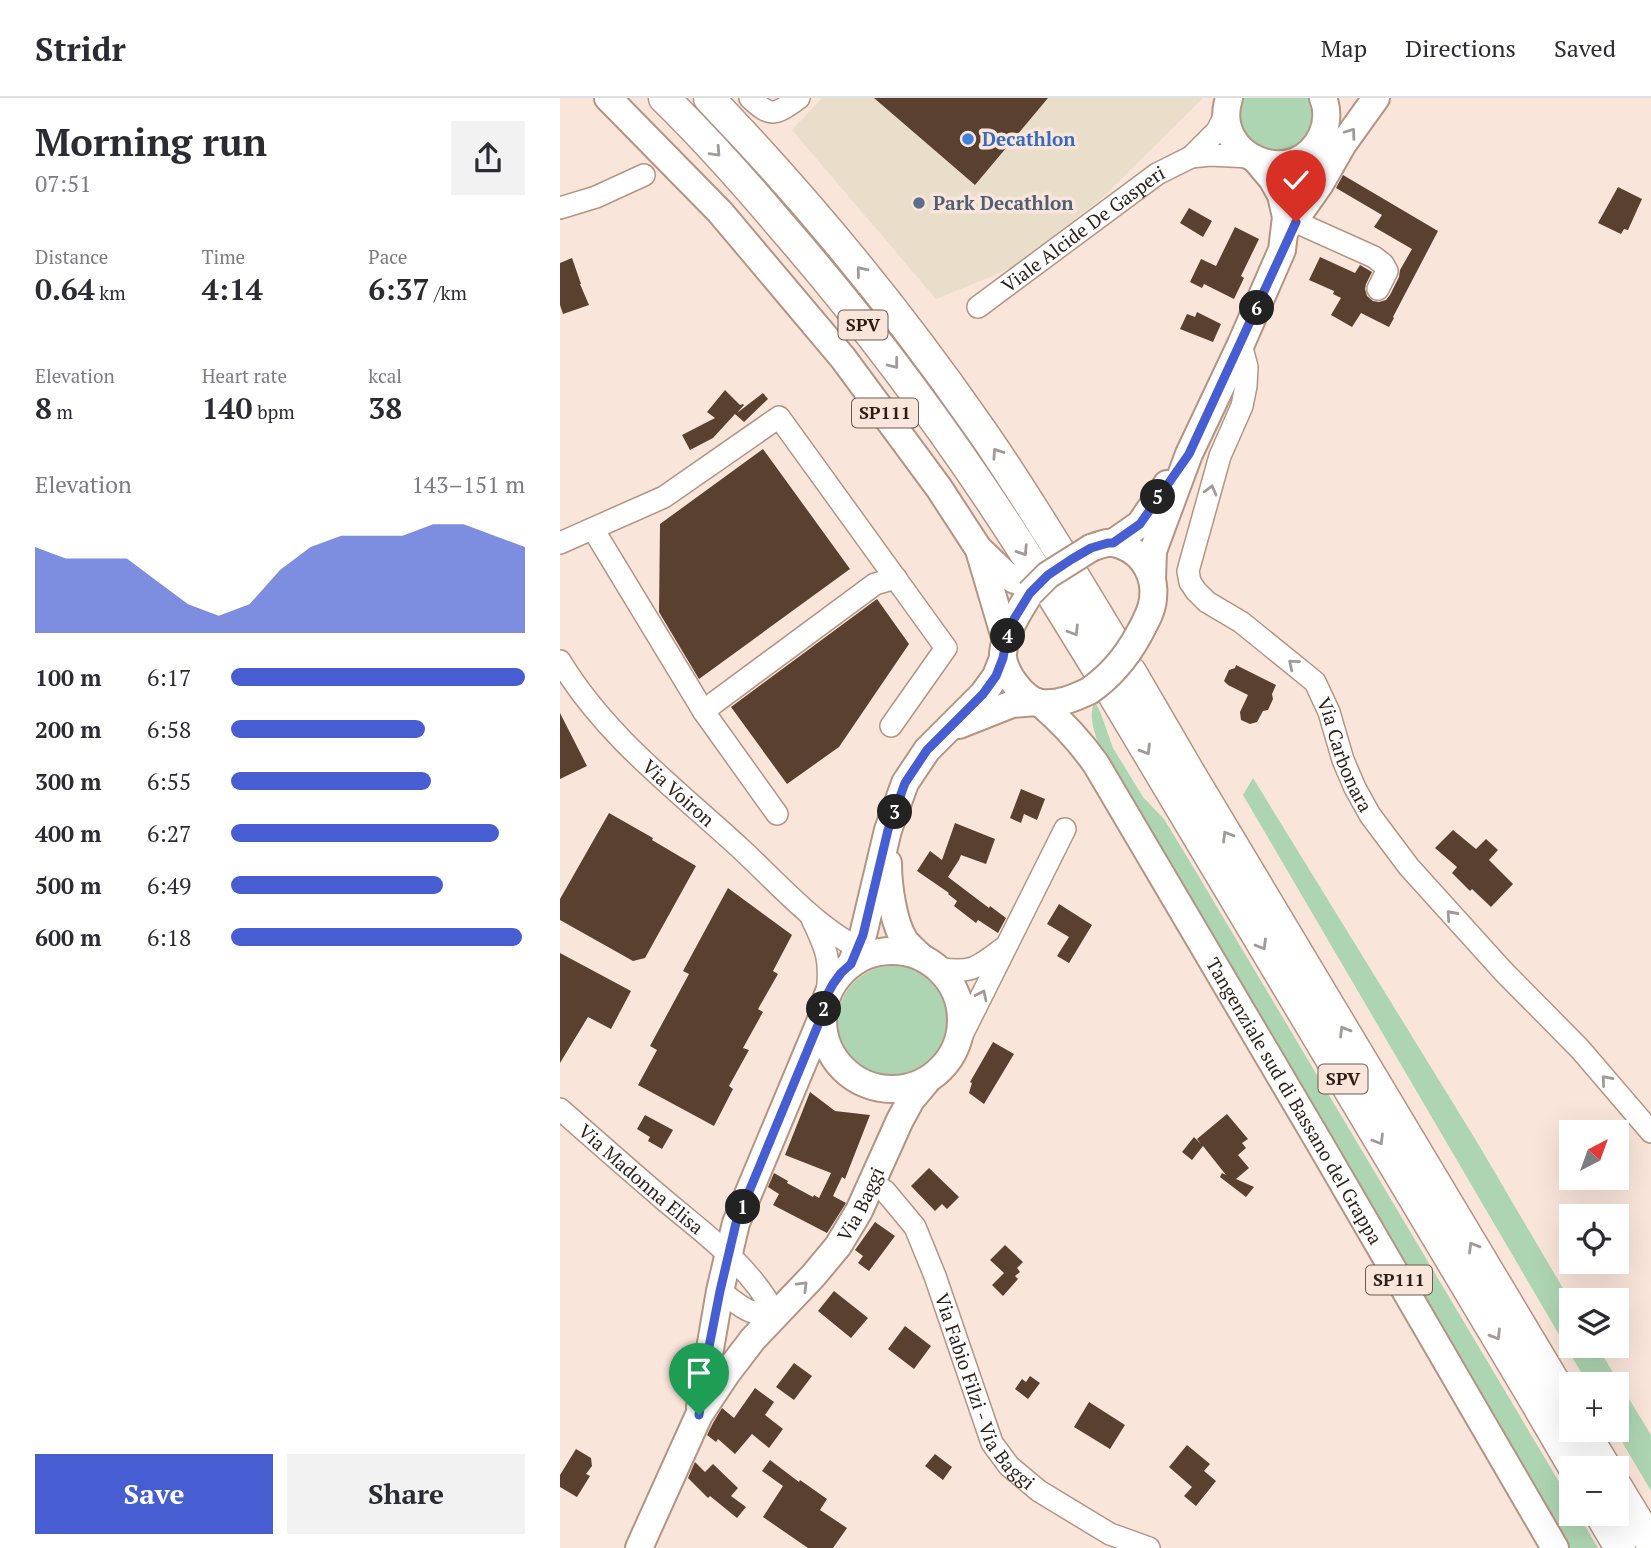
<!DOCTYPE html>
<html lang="en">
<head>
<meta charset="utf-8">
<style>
  body { margin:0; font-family:"PT Serif",serif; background:#f2f2f3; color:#2b2b33; height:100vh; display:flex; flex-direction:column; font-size:26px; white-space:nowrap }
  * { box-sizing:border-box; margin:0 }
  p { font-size:23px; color:#7c7c81 }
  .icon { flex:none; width:38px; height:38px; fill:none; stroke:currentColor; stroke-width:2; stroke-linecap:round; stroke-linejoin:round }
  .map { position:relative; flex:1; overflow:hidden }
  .panel { display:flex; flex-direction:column; background:#fff; width:560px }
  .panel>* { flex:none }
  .needle { width:46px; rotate:41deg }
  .buttons { position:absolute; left:999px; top:1022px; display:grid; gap:14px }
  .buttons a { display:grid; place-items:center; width:70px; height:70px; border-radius:0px; background:#fff; box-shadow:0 7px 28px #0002; font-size:35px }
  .pin { position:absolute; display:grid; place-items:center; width:60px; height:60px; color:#fff; margin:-72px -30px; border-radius:50% 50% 50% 0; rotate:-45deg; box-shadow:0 0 7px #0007 }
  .pin .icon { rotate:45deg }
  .km { position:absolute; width:35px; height:35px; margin:-18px; border-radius:50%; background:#222; color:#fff; font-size:19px; line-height:35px; text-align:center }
  .round { display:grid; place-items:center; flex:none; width:74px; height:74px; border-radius:0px; background:#f2f2f3 }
  .summary { display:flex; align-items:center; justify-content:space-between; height:119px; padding:0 35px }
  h1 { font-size:38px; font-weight:700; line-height:52px }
  .metrics { display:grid; grid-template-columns:repeat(3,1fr); gap:10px; height:119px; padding:7px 35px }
  .metrics div { display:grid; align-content:center }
  .metrics b { font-size:30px; font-weight:700 }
  .metrics small { font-size:19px; font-weight:400 }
  .metrics p { font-size:19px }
  .chart { height:196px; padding:14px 35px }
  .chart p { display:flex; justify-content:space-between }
  .chart svg { width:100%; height:126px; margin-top:7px; fill:#475ed2; opacity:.7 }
  .action { display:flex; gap:14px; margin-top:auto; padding:14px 35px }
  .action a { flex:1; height:80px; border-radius:0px; background:#475ed2; color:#fff; font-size:28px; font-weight:700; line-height:80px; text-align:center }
  .action a+a { background:#f2f2f3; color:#2b2b33 }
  ul { padding:0 35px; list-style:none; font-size:23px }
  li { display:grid; grid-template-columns:112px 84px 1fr; align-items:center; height:52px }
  li i { height:18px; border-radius:9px; background:#475ed2 }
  header { display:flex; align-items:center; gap:42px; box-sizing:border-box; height:98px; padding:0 35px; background:#fff; border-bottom:2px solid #e1e1e2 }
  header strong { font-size:33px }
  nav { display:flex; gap:38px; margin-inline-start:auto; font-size:24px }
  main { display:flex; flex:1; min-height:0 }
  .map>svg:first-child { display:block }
  .commercial { fill:#e9deca }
  .green { fill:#aed5b2 }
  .building { fill:#5a402e }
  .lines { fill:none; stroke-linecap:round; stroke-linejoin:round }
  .minor-casing { stroke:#b49482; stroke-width:24 }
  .major-casing { stroke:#b49482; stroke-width:30 }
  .highway-casing { stroke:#b49482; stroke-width:33 }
  .minor { stroke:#fff; stroke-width:21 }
  .major { stroke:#fff; stroke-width:26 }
  .highway { stroke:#fff; stroke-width:30 }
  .major-bridge-casing { stroke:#b49482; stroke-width:30; stroke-linecap:butt }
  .major-bridge { stroke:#fff; stroke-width:26 }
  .oneway { stroke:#a09a98 }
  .route-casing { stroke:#fff; stroke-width:14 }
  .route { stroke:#475ed2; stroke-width:9 }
  .shop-dot { fill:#3f7fe0; stroke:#fae5da; stroke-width:2.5 }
  .service-dot { fill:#5c6f8a; stroke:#fae5da; stroke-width:2.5 }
  .labels { text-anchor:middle; stroke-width:7; stroke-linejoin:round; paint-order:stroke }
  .shield { fill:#fae5da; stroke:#6a5a53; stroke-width:2 }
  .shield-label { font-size:18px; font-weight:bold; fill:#2c1f19 }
  .shop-label { font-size:19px; font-weight:bold; fill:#366cbe; stroke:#fae5da; text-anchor:start }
  .service-label { font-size:19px; font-weight:bold; fill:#4e5e75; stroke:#fae5da; text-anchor:start }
  .street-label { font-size:19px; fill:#2c1f19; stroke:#fae5da }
</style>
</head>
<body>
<header>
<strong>Stridr</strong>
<nav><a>Map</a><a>Directions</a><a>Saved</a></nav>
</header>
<main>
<section class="panel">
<div class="summary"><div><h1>Morning run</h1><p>07:51</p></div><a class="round"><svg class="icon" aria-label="share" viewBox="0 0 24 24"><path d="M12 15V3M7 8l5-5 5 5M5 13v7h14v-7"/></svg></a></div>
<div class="metrics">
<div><p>Distance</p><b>0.64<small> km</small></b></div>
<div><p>Time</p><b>4:14</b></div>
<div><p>Pace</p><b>6:37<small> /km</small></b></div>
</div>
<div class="metrics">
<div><p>Elevation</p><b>8<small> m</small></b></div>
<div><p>Heart rate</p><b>140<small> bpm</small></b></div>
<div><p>kcal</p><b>38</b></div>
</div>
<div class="chart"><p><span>Elevation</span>143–151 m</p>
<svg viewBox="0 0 160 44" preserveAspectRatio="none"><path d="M0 44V14L10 18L20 18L30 18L40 26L50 34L60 38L70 34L80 22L90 14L100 10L110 10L120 10L130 6L140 6L150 10L160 14V44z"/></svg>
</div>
<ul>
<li><b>100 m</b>6:17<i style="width:100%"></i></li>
<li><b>200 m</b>6:58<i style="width:66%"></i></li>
<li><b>300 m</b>6:55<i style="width:68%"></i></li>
<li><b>400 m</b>6:27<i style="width:91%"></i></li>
<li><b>500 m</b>6:49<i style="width:72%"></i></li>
<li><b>600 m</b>6:18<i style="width:99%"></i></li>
</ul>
<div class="action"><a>Save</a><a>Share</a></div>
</section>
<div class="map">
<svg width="1091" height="1450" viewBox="0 0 1091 1450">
  <rect width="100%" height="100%" fill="#fae5da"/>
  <path class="commercial" d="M262,0H643L542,100L452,170L376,201L232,32Z"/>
  <path class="green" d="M682,0H750L754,11V24L749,36L742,46L720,56L696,50L681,33L678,9Z
    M535,603L541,616L553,650L583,699L604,721L635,772L1011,1404L1012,1416H1018L1038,1450H1007L543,659C538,642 526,621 535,603Z
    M693,680L917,1044L1011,1204L1012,1248H1037L1091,1337V1393L1055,1332H1057V1286H1028L683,697Z
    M278 923a55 55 0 1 1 110 0a55 55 0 1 1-110 0Z"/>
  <path class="building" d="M314,0H488L415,87Z
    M783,77L878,133L833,219L834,220L829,229L801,215L792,229L771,217L781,200L773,196L774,193L749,182L760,159L795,175L800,167L812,174L806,186L805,191L807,198L813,203L819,204L826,202L830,197L839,179L840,172L852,151L814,129L822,117L776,90Z
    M1058,89L1082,101L1068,132L1064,131L1061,136L1038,125Z
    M629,110L652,123L643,139L620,125Z
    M675,129L699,141L681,178L684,180L674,201L644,186L642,190L630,184L641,161L656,168Z
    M12,160L21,186H20L29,207L3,216L0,207V165Z
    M637,214L661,226L653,244L620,231L627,216L635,219Z
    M165,292L180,307L183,306L184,307L177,315L203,295L208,301L184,324L175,316L153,340L130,352L122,337L155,320L147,314Z
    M203,351L290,471L139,581L99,514L100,426Z
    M317,501L349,546L279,649L227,686L171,609Z
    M676,567L716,587L712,596L713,601L708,612L703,613L697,624L690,626L681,622L680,614L688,597L668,587L664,583L669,572L675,570Z
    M0,615L27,668L0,681Z
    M461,691L485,701L477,722L464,716L461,725L450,720Z
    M49,715L93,740L92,742L136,768L85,860L73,863L0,822V801Z
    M395,725L435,741L426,766L401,757L399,762L388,779L429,810L430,808L446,820L438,835L418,822L416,825L394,808L397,803L388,796L389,795L357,773L370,753L382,762Z
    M893,732L916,751L926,741L938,752L929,762L953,786L931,809L912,791L910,793L892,775L897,769L875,750Z
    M168,790L232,837L213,873L218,876L198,911L203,914L183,950L189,952L169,988L173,991L154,1028L78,987L97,952L90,948L129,876L123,873Z
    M499,806L532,827L509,865L497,858L509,839L487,826Z
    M0,855L71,893L51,931L28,919L0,965Z
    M433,944L454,956L424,1006L409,995L412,985L410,984Z
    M250,994L275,1013L310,1017L285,1081L282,1079L273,1098L286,1105L267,1135L213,1107L219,1096L208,1089L214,1075L228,1083L227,1085L253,1099L254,1097L259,1100L271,1075L225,1057Z
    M667,1016L688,1041L682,1045L686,1050L678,1057L689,1070L676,1081L694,1089L686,1099L660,1079L662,1075L666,1077L643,1048L632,1062L622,1054L634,1039L641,1046L637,1041Z
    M85,1017L113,1032L102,1051L88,1043L90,1039L77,1031Z
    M369,1070L399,1099L387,1111L382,1106L375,1113L351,1088Z
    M315,1124L335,1138L309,1173L298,1165L303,1158L295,1152Z
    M445,1147L463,1164L457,1170L460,1174L455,1178L458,1181L443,1198L432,1187L444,1175L430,1162Z
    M274,1193L308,1220L291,1240L258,1213Z
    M345,1228L371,1248L354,1271L328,1251Z
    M234,1265L252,1278L234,1302L216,1289Z
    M470,1278L480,1285L468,1301L455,1291L462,1281L466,1284Z
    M195,1290L214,1304L205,1317L223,1331L209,1350L192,1336L175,1356L158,1341L156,1344L147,1337L153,1325L162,1310L174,1320Z
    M529,1304L565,1327L550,1351L514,1329Z
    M627,1347L650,1366L644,1373L656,1383L636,1408L624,1398L632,1389L609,1369Z
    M16,1351L31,1360L32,1368L26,1376L30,1378L17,1399L0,1389V1377Z
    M375,1356L392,1369L383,1382L365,1368Z
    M210,1362L239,1384L240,1382L267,1401L260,1412L287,1430L273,1450H248L203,1419L223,1388L202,1373Z
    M135,1364L145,1374L153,1366L178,1390L171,1398L186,1409L177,1420L150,1398L148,1400L128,1380Z"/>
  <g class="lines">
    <g class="minor-casing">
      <g id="minor">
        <path d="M190,0C212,21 216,16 239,0"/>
        <path d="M631,59L650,57L690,59"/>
        <path d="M0,110L36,99L84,77"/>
        <path d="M736,124L814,159L823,166L827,173L818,191"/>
        <path id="s1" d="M418,209L597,76L631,59L657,33L666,15"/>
        <path id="s2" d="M681,246L687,269L686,288L682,308L660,358L628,473L630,484L636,493L647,504L681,524L755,584L769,614L783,662L795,690L810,717L849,769L943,873L1020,951L1091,1034"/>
        <path d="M33,431L144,614"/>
        <path d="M0,445L104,399L219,319L386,550L331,628"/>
        <path id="s3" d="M0,563C45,638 116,691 180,750C216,783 266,841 312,855"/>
        <path d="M217,716L144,614L154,605L315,486L336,480"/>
        <path d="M252,821C267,852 271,862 267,897"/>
        <path d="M379,870C410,876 417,870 442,851"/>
        <path d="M398,945L505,731"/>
        <path id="s4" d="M0,1011C34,1041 68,1071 102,1100C143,1135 190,1167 215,1216C188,1218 181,1208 160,1193"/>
        <path id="s5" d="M312,1085L325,1093L355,1129L375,1178L432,1345L449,1368L479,1393L550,1436L589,1450"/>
      </g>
    </g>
    <g class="major-casing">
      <g id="major">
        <path d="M48,0L160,114L283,260L379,390L418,450L445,476L455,482L464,485"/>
        <path d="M669,0C650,60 736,94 762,37C767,25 768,12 763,0"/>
        <path d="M741,113L760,86L783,46L816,0"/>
        <path d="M553,445L580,426L607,386"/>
        <path d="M531,450C536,448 542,446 547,445C552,444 558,446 563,448C584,456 596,479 593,501C592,513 585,525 579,536"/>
        <path d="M419,452L446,543"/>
        <path d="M592,481L593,453L629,356L681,246L722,152L726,119L721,97L712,81L696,62"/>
        <path d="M470,495C459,514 445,533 443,556C442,573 464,603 481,605C498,607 514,600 529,593"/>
        <path id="s6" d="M480,605C502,624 520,643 536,666L759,1044L995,1450"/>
        <path d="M399,627L452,606L477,604"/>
        <path d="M328,765C328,786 333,825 345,843C350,849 356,854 361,859"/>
        <circle cx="332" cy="922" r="69"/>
        <path d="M291,866L303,837L328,732L345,685L367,652L423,596L436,578L443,560"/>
        <path d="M140,1309L160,1193L176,1125L263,917"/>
        <path id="s7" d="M79,1450L139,1317L167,1275L193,1241L253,1178L278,1148L299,1113L340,1022L351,1002L366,984"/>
      </g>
    </g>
    <g class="highway-casing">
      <path id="highway" d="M104,0C146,41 185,85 223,130C315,236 398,349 473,468
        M149,0C246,101 336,210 416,325C446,367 473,411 500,454
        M514,478L557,549
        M492,497L537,570
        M571,574L628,672L1012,1313
        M551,593L975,1303L1014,1370
        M1023,1332L1046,1370
        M1057,1389L1091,1445
        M1040,1416L1060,1450"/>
    </g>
    <use href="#minor" class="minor"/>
    <use href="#major" class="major"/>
    <use href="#highway" class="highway"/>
    <g class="major-bridge-casing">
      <path id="major-bridge" d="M470,495L488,477L531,450
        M529,593C551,578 566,560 579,536"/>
    </g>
    <use href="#major-bridge" class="major-bridge"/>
  </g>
  <defs><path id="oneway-chevron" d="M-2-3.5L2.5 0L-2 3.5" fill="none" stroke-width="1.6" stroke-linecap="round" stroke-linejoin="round" transform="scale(1.75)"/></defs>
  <g class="oneway">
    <use href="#oneway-chevron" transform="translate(791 35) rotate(-54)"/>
    <use href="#oneway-chevron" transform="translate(156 54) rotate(47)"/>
    <use href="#oneway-chevron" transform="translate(301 173) rotate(-129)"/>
    <use href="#oneway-chevron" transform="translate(334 266) rotate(52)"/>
    <use href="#oneway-chevron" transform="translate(437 355) rotate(-124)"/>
    <use href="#oneway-chevron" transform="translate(651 392) rotate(-75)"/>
    <use href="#oneway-chevron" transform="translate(463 453) rotate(57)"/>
    <use href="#oneway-chevron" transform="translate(514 533) rotate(58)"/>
    <use href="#oneway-chevron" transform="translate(733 566) rotate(-140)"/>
    <use href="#oneway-chevron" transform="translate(586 652) rotate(59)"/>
    <use href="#oneway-chevron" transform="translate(667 738) rotate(-121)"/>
    <use href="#oneway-chevron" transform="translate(891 817) rotate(-132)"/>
    <use href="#oneway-chevron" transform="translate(702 847) rotate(59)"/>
    <use href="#oneway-chevron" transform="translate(422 897) rotate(-64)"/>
    <use href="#oneway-chevron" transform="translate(784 933) rotate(-121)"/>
    <use href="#oneway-chevron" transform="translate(1046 982) rotate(-131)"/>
    <use href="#oneway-chevron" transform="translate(819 1042) rotate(59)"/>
    <use href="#oneway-chevron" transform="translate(913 1149) rotate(-121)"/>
    <use href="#oneway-chevron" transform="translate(243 1188) rotate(-45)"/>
    <use href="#oneway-chevron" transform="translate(936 1237) rotate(59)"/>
  </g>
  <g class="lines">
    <g class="route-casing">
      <path id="route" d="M139,1317L147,1259L160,1193L176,1125L263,915L267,897L273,886L281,875L291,866L303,837L328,732L345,685L367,652L423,596L436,578L443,560L446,544L454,521L470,495L488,477L512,461L531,450L548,445H553L580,426L629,356L736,124"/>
    </g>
    <use href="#route" class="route"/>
  </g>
  <circle class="shop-dot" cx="408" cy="41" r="7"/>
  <circle class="service-dot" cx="359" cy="105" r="7"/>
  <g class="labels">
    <g class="shield">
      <rect x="278.5" y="212.5" width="49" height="29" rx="5"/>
      <rect x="292" y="300.5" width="66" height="29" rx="5"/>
      <rect x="758.5" y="966.5" width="49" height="29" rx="5"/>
      <rect x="806" y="1167.5" width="66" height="29" rx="5"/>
    </g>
    <g class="shield-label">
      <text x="303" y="233">SPV</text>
      <text x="325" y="321">SP111</text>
      <text x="783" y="987">SPV</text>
      <text x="839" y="1188">SP111</text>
    </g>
    <g class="shop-label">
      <text x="422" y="48">Decathlon</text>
    </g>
    <g class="service-label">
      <text x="373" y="112">Park Decathlon</text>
    </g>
    <g class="street-label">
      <text dy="7" stroke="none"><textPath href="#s1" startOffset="131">Viale Alcide De Gasperi</textPath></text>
      <text dy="7" stroke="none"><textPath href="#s2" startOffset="488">Via Carbonara</textPath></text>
      <text dy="7" stroke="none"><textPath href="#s3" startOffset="178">Via Voiron</textPath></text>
      <text dy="7" stroke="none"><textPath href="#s6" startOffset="474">Tangenziale sud di Bassano del Grappa</textPath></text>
      <text dy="7" stroke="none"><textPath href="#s4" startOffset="107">Via Madonna Elisa</textPath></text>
      <text dy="7" stroke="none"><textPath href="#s7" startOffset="413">Via Baggi</textPath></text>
      <text dy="7" stroke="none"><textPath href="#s5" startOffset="242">Via Fabio Filzi - Via Baggi</textPath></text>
    </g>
  </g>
</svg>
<div class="buttons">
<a><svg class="needle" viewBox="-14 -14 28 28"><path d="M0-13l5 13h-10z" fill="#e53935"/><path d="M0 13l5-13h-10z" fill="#7c7c81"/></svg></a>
<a><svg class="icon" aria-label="locate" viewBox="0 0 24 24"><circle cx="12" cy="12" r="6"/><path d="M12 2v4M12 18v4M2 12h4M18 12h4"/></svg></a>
<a><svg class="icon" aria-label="layers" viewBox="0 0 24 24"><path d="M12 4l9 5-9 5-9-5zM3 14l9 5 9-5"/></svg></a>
<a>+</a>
<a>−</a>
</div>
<div class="pin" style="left:139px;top:1317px;background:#1e9e55"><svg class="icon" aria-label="arrive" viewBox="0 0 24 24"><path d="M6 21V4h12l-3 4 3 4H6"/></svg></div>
<div class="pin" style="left:736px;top:124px;background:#d93025"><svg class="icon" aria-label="check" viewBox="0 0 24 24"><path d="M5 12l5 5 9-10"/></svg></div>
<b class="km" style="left:183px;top:1109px">1</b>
<b class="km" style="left:264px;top:911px">2</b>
<b class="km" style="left:335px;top:714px">3</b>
<b class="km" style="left:448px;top:538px">4</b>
<b class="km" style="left:598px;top:399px">5</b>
<b class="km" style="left:697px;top:210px">6</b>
</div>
</main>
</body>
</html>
